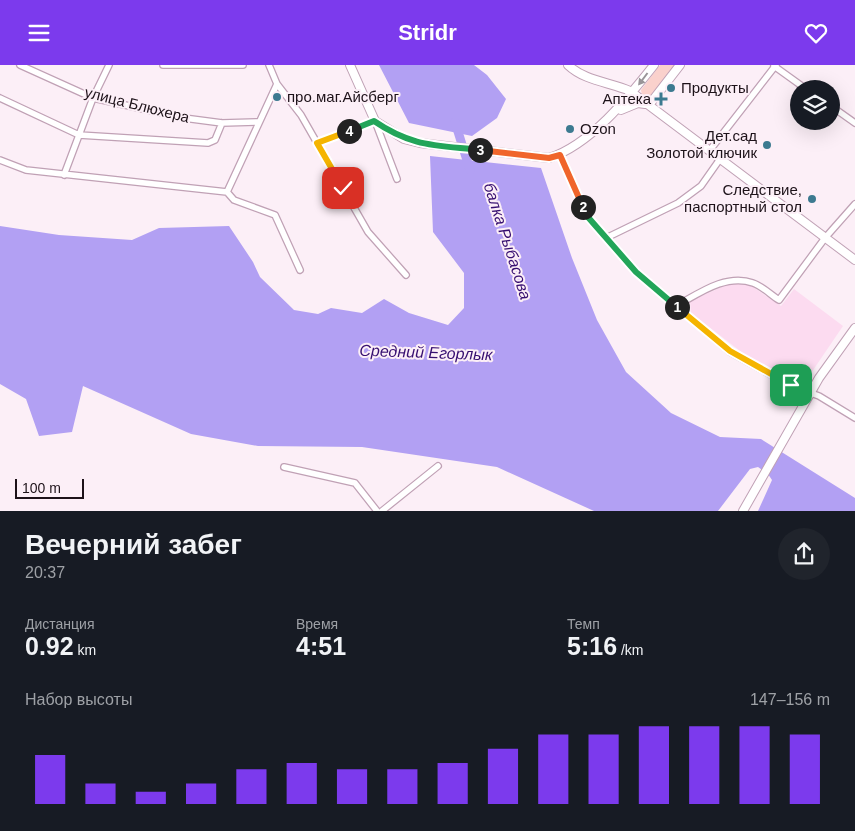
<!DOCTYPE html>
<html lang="ru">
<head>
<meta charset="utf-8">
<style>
  body { margin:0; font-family:Arial,sans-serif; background:#20242c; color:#f1f3f6; height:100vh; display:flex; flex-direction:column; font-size:19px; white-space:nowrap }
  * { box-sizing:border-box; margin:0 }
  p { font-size:16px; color:#9ea1a6 }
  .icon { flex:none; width:28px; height:28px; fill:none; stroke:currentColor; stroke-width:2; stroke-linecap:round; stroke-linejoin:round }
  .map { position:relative; height:446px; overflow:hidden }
  .side { display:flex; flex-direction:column; background:#171b24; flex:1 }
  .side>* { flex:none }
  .fabs { position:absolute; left:790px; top:15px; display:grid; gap:10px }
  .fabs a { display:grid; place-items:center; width:50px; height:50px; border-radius:50%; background:#171b24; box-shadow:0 5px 20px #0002; font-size:25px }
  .scale { position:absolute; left:15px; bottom:12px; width:69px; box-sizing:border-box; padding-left:5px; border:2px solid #1d1219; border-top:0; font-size:14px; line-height:18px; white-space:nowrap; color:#1d1219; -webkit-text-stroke:4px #fceff7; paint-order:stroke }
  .pin { position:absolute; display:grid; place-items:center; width:42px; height:42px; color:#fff; margin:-21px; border-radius:10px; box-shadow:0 2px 8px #0006 }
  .km { position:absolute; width:25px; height:25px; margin:-12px; border-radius:50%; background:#222; color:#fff; font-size:14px; line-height:25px; text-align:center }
  .round { display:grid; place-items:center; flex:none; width:52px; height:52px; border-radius:26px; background:#20242c }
  .overview { display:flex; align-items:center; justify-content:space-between; height:85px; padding:0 25px }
  h1 { font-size:28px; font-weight:800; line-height:38px }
  .metrics { display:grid; grid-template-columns:repeat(3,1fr); gap:8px; height:85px; padding:5px 25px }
  .metrics div { display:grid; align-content:center }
  .metrics b { font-size:25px; font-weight:800 }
  .metrics small { font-size:14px; font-weight:400 }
  .metrics p { font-size:14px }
  .chart { height:140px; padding:10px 25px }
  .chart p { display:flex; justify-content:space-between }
  .chart svg { width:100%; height:90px; margin-top:5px; stroke:#7c3aed; stroke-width:6 }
  header { display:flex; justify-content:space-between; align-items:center; height:65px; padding:0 25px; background:#7c3aed; color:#fff; font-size:22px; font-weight:800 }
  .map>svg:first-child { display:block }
  .built { fill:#fcdbf0 }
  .green { fill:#fad1cc }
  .water { fill:#b2a0f3 }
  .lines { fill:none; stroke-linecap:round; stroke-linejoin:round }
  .river { stroke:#b2a0f3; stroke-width:9 }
  .street-casing { stroke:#c0a1b5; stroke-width:8 }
  .secondary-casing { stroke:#c0a1b5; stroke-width:10 }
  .street { stroke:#fff; stroke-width:5.5 }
  .secondary { stroke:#fff; stroke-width:8 }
  .oneway { fill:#999498 }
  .split-1-casing { stroke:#fff; stroke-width:10 }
  .split-2-casing { stroke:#fff; stroke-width:10 }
  .split-3-casing { stroke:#fff; stroke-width:10 }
  .split-4-casing { stroke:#fff; stroke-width:10 }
  .split-5-casing { stroke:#fff; stroke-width:10 }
  .split-1 { stroke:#f5b400; stroke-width:6 }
  .split-2 { stroke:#22a559; stroke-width:6 }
  .split-3 { stroke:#f0652b; stroke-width:6 }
  .split-4 { stroke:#22a559; stroke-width:6 }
  .split-5 { stroke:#f5b400; stroke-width:6 }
  .poi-dot { fill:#3c7a90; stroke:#fceff7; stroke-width:2 }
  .labels { text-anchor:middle; stroke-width:4; stroke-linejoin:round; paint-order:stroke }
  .poi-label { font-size:15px; fill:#1d1219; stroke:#fceff7; text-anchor:start }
  .street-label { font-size:15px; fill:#1d1219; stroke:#fceff7 }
  .water-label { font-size:16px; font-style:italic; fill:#370f71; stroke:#fceff7 }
</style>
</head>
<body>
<header><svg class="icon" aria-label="menu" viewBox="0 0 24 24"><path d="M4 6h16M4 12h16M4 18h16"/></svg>Stridr<svg class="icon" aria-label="heart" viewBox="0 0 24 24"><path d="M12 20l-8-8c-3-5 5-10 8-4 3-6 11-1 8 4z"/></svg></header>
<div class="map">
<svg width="855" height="446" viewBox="0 0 855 446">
  <rect width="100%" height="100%" fill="#fceff7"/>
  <path class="built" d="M731,218L750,220L781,241L794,224L843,261L803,320L753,296L691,248L690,236Z"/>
  <path class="green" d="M660,0H677L650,33H648L642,30L641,25Z"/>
  <path class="water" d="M379,0H474L487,10L506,34L497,53L472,71L409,58Z
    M430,91L541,103L572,193L597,255L626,307L671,348L720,372L761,374L855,433V446H758L772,415L768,409L758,402L750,404L718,446H594L497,402L362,382L258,381L191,369L83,321L72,367L39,371L26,334L0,319V161L59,170L132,175L159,163L229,161L253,197L260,212L294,245L318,249L331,243L362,248L384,234L409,248L448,260L464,243V208L433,167Z"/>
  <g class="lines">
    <path class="river" d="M455,57L470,105"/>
    <g class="street-casing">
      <path id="street" d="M20,0L93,33L184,53L222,58L258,57
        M163,0H243
        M269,0L277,19L301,50L368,167L406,210
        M774,1L806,24
        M0,33L79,70L208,78L215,75L222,58
        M831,41L855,58
        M317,78L375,56L397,114
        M710,85L776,0
        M560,90L587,151L636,207L730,287L791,321L819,331L855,353
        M0,95L26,105L227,127L277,19
        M64,110L93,33L109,0
        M227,127L234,135L275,150L300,205
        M606,173L678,138L701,121L720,94
        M676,241C698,229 726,208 753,218C762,221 771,230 779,235L825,173L855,139
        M284,402L355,418L377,446
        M382,446L438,401"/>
    </g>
    <g class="secondary-casing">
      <path id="secondary" d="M350,0L375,56L404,74L420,78L549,93C590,80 628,33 654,0
        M568,0C585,16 609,17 630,26L855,195
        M649,40L680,0
        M621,45L638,38L645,39
        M743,446L819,313L855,263"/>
    </g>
    <use href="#street" class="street"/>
    <use href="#secondary" class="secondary"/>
  </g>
  <defs><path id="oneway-solid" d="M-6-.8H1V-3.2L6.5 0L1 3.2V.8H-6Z" transform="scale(1.25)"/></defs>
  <use class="oneway" href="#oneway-solid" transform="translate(643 14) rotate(127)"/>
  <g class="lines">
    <g class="split-1-casing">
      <path id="split-1" d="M677,242L730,286L791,320"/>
    </g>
    <g class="split-2-casing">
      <path id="split-2" d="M583,142L587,151L636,207L677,242"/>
    </g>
    <g class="split-3-casing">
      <path id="split-3" d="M480,85L549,93L560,90L583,142"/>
    </g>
    <g class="split-4-casing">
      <path id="split-4" d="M349,66L374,56C412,82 436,80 480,85"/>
    </g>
    <g class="split-5-casing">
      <path id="split-5" d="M343,123L317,78L349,66"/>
    </g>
    <use href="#split-1" class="split-1"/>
    <use href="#split-2" class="split-2"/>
    <use href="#split-3" class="split-3"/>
    <use href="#split-4" class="split-4"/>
    <use href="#split-5" class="split-5"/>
  </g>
  <g class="poi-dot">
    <circle cx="671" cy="23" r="5"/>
    <circle cx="277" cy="32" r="5"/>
    <path d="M658.5 26.5h5v5h5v5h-5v5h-5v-5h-5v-5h5z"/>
    <circle cx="570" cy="64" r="5"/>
    <circle cx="767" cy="80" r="5"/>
    <circle cx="812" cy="134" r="5"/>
  </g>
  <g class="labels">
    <g class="poi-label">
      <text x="681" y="28">Продукты</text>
      <text x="287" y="37">про.маг.Айсберг</text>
      <text x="651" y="39" text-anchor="end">Аптека</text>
      <text x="580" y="69">Ozon</text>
      <text x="757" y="76" text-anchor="end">Дет.сад<tspan x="757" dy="17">Золотой ключик</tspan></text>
      <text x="802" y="130" text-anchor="end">Следствие,<tspan x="802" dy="17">паспортный стол</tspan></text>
    </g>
    <g class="street-label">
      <text transform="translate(137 40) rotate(14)" y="5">улица Блюхера</text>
    </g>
    <g class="water-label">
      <text transform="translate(508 176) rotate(72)" y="6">балка Рыбасова</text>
      <text transform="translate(426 287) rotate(2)" y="6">Средний Егорлык</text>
    </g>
  </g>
</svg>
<div class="fabs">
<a><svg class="icon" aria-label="layers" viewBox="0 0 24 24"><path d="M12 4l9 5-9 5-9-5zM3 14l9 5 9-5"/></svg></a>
</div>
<div class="scale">100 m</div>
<div class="pin" style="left:791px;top:320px;background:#1e9e55"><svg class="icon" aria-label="arrive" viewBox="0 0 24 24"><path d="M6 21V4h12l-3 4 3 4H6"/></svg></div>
<div class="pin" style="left:343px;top:123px;background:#d93025"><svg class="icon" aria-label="check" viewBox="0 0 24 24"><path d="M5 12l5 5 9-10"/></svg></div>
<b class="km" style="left:677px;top:242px">1</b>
<b class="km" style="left:583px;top:142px">2</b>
<b class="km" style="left:480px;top:85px">3</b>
<b class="km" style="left:349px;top:66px">4</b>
</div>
<section class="side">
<div class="overview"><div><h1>Вечерний забег</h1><p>20:37</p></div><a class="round"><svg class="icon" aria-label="share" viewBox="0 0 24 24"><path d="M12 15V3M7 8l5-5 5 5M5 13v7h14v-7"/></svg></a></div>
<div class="metrics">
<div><p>Дистанция</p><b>0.92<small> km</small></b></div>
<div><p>Время</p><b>4:51</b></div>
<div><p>Темп</p><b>5:16<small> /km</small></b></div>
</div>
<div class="chart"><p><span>Набор высоты</span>147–156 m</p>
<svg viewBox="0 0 160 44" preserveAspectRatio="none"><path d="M5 44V20M15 44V34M25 44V38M35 44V34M45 44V27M55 44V24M65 44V27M75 44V27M85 44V24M95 44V17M105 44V10M115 44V10M125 44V6M135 44V6M145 44V6M155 44V10"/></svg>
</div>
</section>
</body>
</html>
